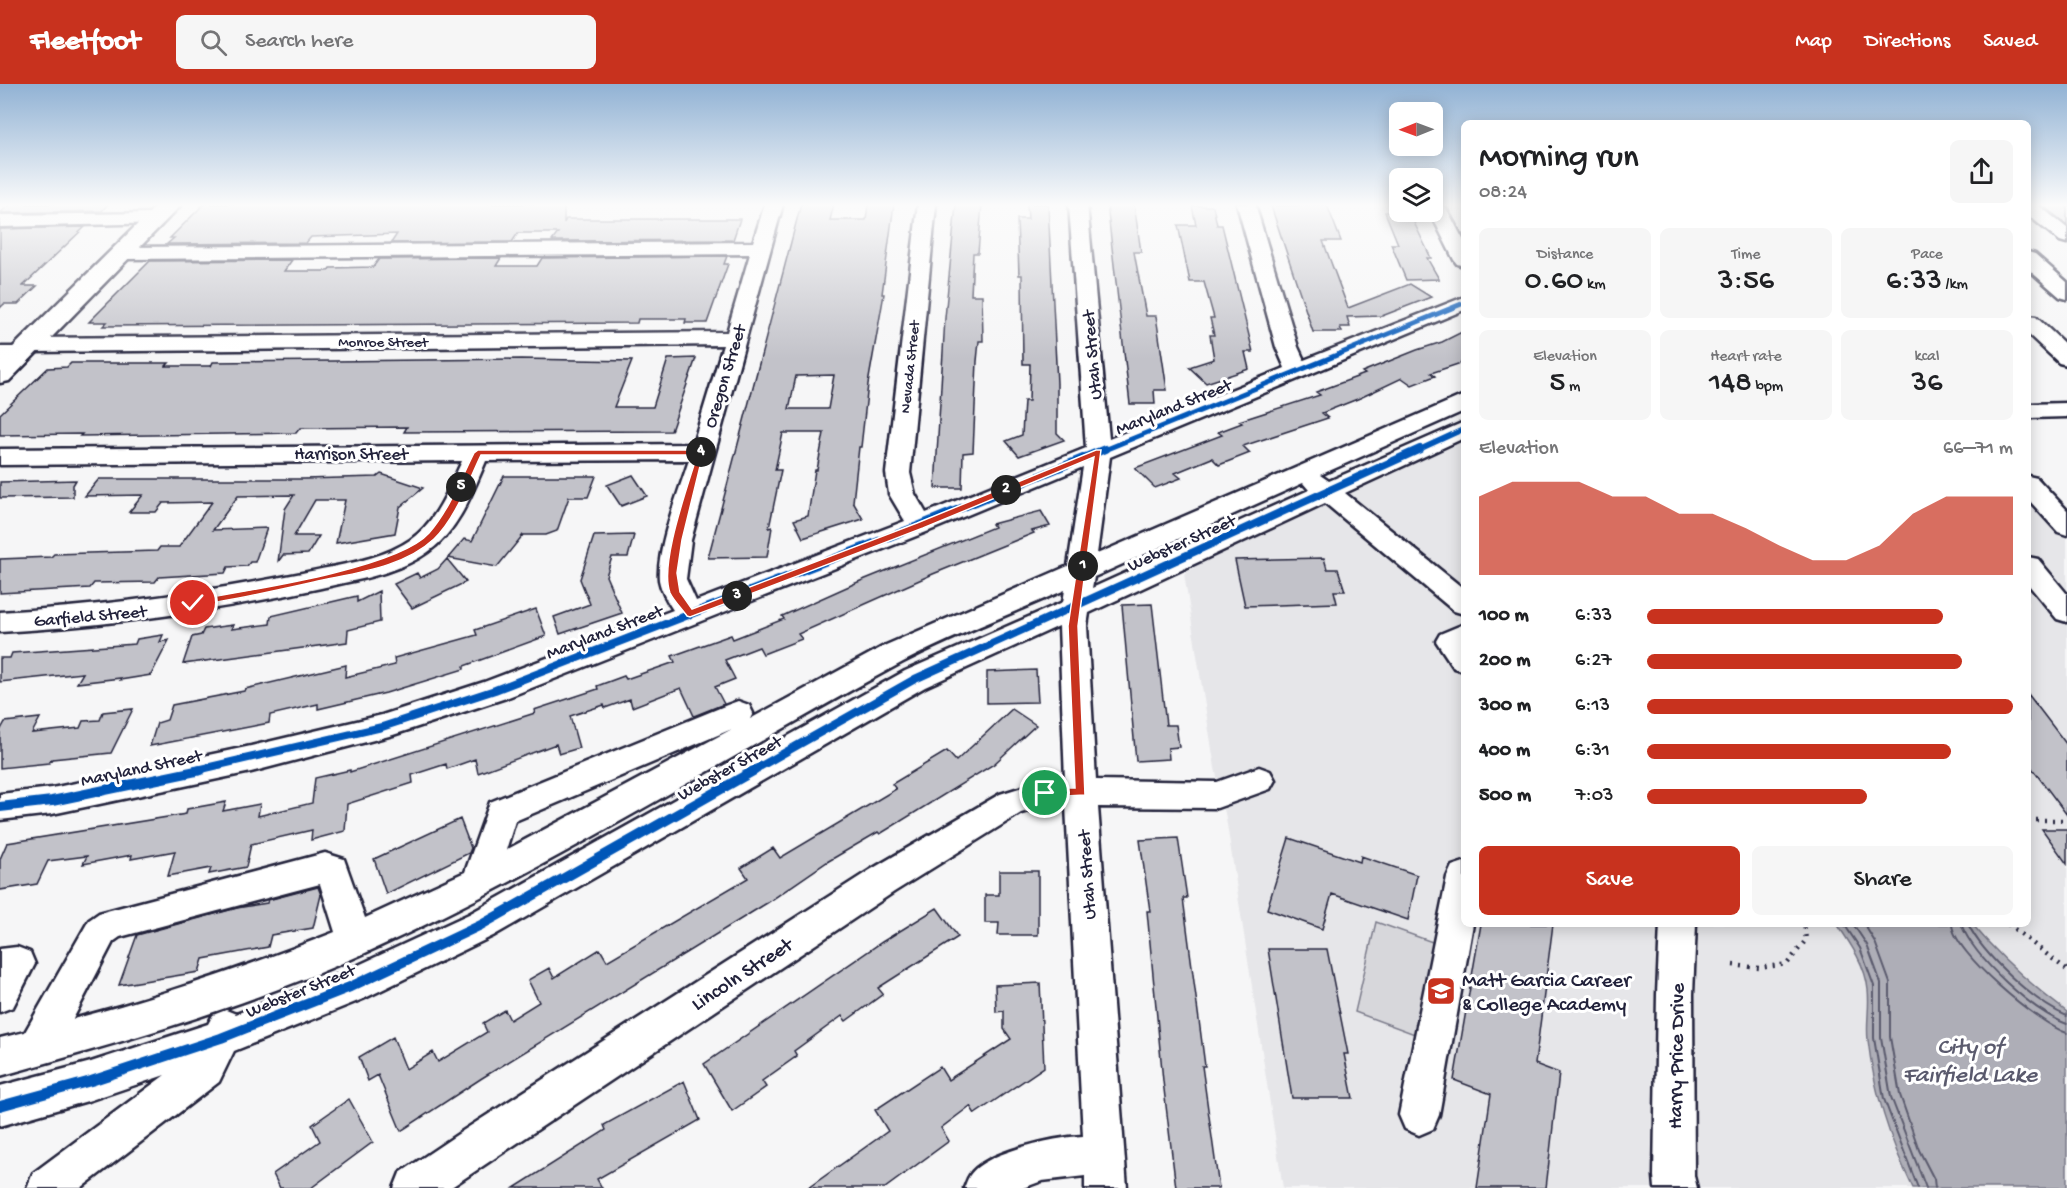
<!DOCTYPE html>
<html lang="en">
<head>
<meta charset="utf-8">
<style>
  body { margin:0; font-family:"Gochi Hand",sans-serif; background:#f6f6f6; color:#202124; height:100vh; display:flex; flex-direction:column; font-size:22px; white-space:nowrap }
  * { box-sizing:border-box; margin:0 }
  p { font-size:20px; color:#757577 }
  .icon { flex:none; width:33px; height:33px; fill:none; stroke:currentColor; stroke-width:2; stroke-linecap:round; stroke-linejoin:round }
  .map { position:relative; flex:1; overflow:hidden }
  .drawer { position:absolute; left:1461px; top:36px; width:570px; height:807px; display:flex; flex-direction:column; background:#fff; border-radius:9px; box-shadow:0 3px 15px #0003 }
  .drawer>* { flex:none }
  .needle { width:39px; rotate:269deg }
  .controls { position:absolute; left:1389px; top:18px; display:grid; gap:12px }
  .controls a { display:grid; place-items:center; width:54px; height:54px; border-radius:9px; background:#fff; box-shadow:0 3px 15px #0003; font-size:30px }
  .pin { position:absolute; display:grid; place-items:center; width:51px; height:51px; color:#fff; margin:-26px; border:3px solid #fff; border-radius:50%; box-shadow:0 2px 6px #0007 }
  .km { position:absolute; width:30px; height:30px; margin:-15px; border-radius:50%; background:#222; color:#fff; font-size:16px; line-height:30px; text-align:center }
  .round { display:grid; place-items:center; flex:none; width:63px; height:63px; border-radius:9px; background:#f6f6f6 }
  .head { display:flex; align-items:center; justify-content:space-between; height:102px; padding:0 18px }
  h1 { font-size:33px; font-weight:600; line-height:45px }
  .stats { display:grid; grid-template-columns:repeat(3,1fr); gap:9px; height:102px; padding:6px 18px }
  .stats div { display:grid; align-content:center; border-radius:9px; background:#f6f6f6; text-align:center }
  .stats b { font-size:30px; font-weight:600 }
  .stats small { font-size:16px; font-weight:400 }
  .stats p { font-size:16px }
  .chart { height:168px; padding:12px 18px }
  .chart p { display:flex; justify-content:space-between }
  .chart svg { width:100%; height:108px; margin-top:6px; fill:#c8321e; opacity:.7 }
  .cta { display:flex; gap:12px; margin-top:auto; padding:12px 18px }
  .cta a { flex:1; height:69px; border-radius:9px; background:#c8321e; color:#fff; font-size:24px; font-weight:600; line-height:69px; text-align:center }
  .cta a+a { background:#f6f6f6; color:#202124 }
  ul { padding:0 18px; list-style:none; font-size:20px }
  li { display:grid; grid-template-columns:96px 72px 1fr; align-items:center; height:45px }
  li i { height:15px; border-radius:8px; background:#c8321e }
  header { display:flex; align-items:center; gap:36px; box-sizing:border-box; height:84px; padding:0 30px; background:#c8321e; color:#fff }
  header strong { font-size:28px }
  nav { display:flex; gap:33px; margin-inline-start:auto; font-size:21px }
  .search { width:420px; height:54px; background:#f6f6f6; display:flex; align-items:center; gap:15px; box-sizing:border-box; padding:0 21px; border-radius:9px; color:#757577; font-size:22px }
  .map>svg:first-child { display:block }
  .built { fill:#e6e6e9 }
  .green { fill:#d7d7db; stroke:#7c7c8b; stroke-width:1.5 }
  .water { fill:#aeaeb7; stroke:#767685; stroke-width:1.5 }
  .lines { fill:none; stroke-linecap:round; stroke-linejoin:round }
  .shore { stroke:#5a5a6d; stroke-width:2 }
  .building { fill:#c2c2c9; stroke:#22223b; stroke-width:1.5; fill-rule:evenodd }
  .minor-casing { stroke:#22223b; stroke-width:5 }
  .major-casing { stroke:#22223b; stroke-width:5 }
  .path { stroke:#22223b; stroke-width:4.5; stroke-dasharray:2 6; stroke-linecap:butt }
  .minor { fill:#fff; fill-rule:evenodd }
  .major { fill:#fff; fill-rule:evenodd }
  .cycleway-far2-casing { stroke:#fff; stroke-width:8 }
  .cycleway-far1-casing { stroke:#fff; stroke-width:11 }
  .cycleway-casing { stroke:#fff; stroke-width:14 }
  .cycleway-far2 { stroke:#0057b8; stroke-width:5 }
  .cycleway-far1 { stroke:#0057b8; stroke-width:8 }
  .cycleway { stroke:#0057b8; stroke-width:10 }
  .route { fill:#c8321e; stroke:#fff; stroke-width:1.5 }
  .labels { text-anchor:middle; stroke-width:6; stroke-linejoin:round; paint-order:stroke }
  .far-street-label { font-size:15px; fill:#22223b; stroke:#fff }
  .street-label { font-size:18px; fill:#22223b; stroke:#fff }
  .near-street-label { font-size:21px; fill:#22223b; stroke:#fff }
  .near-poi-label { font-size:21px; fill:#22223b; stroke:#fff; text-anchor:start }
  .near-water-label { font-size:24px; font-style:italic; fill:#5a5a6d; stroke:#fff }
</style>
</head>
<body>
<header>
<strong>Fleetfoot</strong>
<div class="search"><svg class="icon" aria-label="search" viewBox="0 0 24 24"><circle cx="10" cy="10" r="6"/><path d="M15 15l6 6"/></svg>Search here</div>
<nav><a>Map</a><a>Directions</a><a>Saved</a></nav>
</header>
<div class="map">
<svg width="2067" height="1104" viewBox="0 0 2067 1104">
  <rect width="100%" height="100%" fill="#f6f6f7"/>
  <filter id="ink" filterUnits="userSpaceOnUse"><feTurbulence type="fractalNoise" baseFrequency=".0167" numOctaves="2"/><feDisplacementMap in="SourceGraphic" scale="12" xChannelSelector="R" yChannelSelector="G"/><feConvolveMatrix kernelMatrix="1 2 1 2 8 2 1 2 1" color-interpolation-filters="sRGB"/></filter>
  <g filter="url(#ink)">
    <path class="built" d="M1464,339V840H2028V408L2067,450V1104H1283L1226,734L1215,684L1184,490L1323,400Z"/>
    <path class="green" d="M1376,838L1438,860L1420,952L1355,928Z"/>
    <path class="water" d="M1837,840H1972C2000,873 2032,902 2067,928V1104H1913C1890,1057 1874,1008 1868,956C1866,939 1870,922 1868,906C1866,882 1850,859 1837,840Z"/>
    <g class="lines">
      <path class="shore" d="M1844,840L1860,864L1874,902V954L1884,1015L1918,1104
        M1853,840L1867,861L1881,899V953L1891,1013L1926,1104
        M1864,840L1875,858L1890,899V953L1900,1011L1919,1066L1934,1095L1935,1104
        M1952,840C1953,869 2039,940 2067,949
        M1961,840C1975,875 2032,927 2067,940
        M1968,840C1983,871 2035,919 2067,932"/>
    </g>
    <path class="building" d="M11,120H108L102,127L0,129Z
      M204,120H564V139L566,135H740L733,156L552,157L558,149H518L512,158L391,159L397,150L311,153L306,159L167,160L174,154H170Z
      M801,120H834L830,136H866L868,120H894L882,210H884L868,300L861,363H859L853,418L863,435L803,454L794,436L808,432L815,386H817L824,349H783L775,386H781L769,444L772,443L767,473L708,474ZM834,291L828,325H789L796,292Z
      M956,120H982L978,169H973L971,211H982L983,257H979L977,277L973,368L963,369L962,404H935L945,234Z
      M1027,120H1048L1057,299V349L1064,356L1019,372L1006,357L1022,351L1024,317H1029L1030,280H1023L1022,191H1019L1017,135H1028Z
      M1107,120H1134L1141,168H1134L1146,232H1156L1167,306H1154L1155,320H1130Z
      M2041,120H2067V141Z
      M1327,121L1341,157H1323L1348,224L1410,200L1431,213L1382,232L1347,233L1350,243H1340L1342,248H1313L1271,122Z
      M1192,122H1213L1217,141H1222L1253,268H1245L1249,285L1206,299L1189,283L1214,275L1210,251H1214L1210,234H1214L1204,198H1190L1178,141H1196Z
      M1385,128H1409L1431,174H1427L1439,195L1406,196L1391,160H1398Z
      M85,143L23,202H37L18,220H4L0,224V145Z
      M727,172L724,180H728L707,239H685L686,235H638L637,239L103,242L107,238H89L150,177L292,176L284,187H328L330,184L373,183L379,175L501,174L496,182H537L542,174Z
      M1464,247V278L1431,289L1435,292L1412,301L1402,294L1360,314L1322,329L1328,334L1243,362L1250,369L1219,381L1212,374L1175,389L1181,394L1155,404L1135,384L1222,351L1218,348L1242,339L1239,337L1320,311L1316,308L1365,290L1362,288L1417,266L1442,258Z
      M696,274L671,347L404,348L407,343L300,344L296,349L80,352L82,350L0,351V330L48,284L67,283L71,279H169L166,282H211L213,278L334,277L521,275L632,277L614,323H653L668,275Z
      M381,390L423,404L400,423L395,449L336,459L345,416H315L294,452H319L308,470L283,471L278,478L285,425L294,411L238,412L213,446L267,444L255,478H250L247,482L228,483L225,489L159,493L155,498L94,499L90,504L0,509V475L51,473L54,470L157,467L160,463H179L212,418L163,419L156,428H129L143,411L85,412L99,395H304L377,393Z
      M633,391L647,412L621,422L607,401Z
      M504,392H596L588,413H569L557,447L546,451H523L497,483L448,474L464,455L472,457Z
      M76,396L73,401V413L0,414V398Z
      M1041,427L1050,442L1032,447L1034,449L933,490L798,550L802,555L763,570L759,563L725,576L735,595L715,603L724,620L694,632L681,604L632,623L630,615L605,624L604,621L570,632L579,664L559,670L556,660L478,689L475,675L447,685L446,680L412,691L413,699L347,720L345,747L311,756L312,746L251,760L246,783L209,790L211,784L168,792L175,767L131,775L132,771L83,780L87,772L48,777L37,800L0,806V775L7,759L186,730L187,725L226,718L223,727L260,720L258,732L312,719L315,694L350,686V688L535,629L534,626L598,605L597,602L624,592L626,595L675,578L672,572L731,551L733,555L784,535L782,532L858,498L994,443L992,440Z
      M634,451L628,473H612L606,492L622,529L560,550L554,533L590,520L580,495L594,452Z
      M1324,474L1327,485H1338L1345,507H1334L1337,519L1245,522L1235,476Z
      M447,475L466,498L412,524L394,500L417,489L420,494L438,485Z
      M379,507L380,538L348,546L347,558L183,580L192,553L201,551L204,545L233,541L231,545L270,540L271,532L357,512V518Z
      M1152,520L1166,641H1176L1179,663L1168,664L1169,675L1136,677L1122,521Z
      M536,525L546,552L464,582V585L386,609L318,625V620L270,631L269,639L150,662L157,639L167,636L172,621L244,607L245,605L346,581L345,593L395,581L394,574L477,551L475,546Z
      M163,551L160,558L169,556L151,591L120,596L121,594L77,599L83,589L0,598V574H10L12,569L135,560L137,555Z
      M1036,586L1038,618L987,619V588Z
      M2028,610L2067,661V731L2028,679Z
      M133,625L111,669L52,675L49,679L0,684V647L5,638L40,634L32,649L80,644L83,637L100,636L103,628Z
      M1012,625L1036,641L994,680L880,750L878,748L827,778L767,819L482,994L401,1047L378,991L368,997L359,973L393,953L406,985L433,968L438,978L487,948L483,939L505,926L510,936L539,918L528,896L549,884L554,894L600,865L607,877L748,794L741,784L773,764L780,774L896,705L892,700L947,667L956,677Z
      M460,735L471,764L469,769L386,810L374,775Z
      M2042,745H2067V780Z
      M1178,754L1187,814H1183L1205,982H1202L1219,1104H1176L1163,997L1147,827H1150L1140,756Z
      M1289,754L1360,778L1361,772L1417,791L1408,836L1332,810L1322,845L1267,825Z
      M999,787H1038V851H998L999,839H985V811H999Z
      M318,803L321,811L313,844L271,851L268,863L203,875L199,888L119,901L137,851L237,824L267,819L268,816Z
      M937,824L958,853L878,904L883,910L846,937L842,932L794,967L797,972L762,997L766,1003L732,1027L704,980L882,858Z
      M1481,840H1553L1535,980L1559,989L1546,1104H1477L1491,1010L1454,996Z
      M1268,865H1327L1348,970H1344L1353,1014H1292Z
      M1040,899L1044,983L975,1030L970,1022L941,1044L949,1057L885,1104H808L888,1047L875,1026L940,983L948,996L1011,955L1004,945V927L996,928L995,901Z
      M684,997L700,1036L597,1095L602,1104H514L606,1046L604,1041Z
      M349,1015L373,1058L311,1104H280L273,1090L320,1057L312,1041Z"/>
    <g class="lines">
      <g class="minor-casing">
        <path id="minor" d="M765,120H783L691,456L686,495L696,517L905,437L889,410L886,389L918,120H936L910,389L915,410L926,429L1086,364L1069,120H1087L1109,355L1285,284L1276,263L1237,120H1255L1298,263L1304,276L1464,213V226L1110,373L1097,470L1464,311V327L1320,391L1329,397L1464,338V354L1345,409L1464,505V530L1454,527L1325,419L1089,529L1087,542L1096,696L1217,698L1259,683L1270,687L1275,696L1270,705L1217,724L1098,723L1127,1104H1085V1092L1042,1097L1023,1104H964C966,1100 967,1095 970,1091C985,1068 1056,1053 1083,1052L1066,722H1045L1021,729L894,808L450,1104H394L400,1089L464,1046L870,786L1000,710L1045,696H1065L1059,542L925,603L493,852L363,915L234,967L219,998L81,1104H27L33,1089L165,991L91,1016L0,1042V1002L91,978L208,940L213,931L226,926L236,930L337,891L469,830L905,587L1063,518L1065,506C1011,530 955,551 903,578C723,675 549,786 363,870C246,923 122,958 0,992V954L25,948L89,836L99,829L325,769L344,775L365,834L465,788L490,718L727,621L738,617L749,621L753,629L750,635L886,561L1068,482L1083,383L929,447L506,614L393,651L251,688L52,730L0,736V710L52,704L251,662L382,631L484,598L673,526C667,517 661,507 659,496C656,465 679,407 689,376L486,377C472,410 458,447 428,468C398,490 356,496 321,504C215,527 108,542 0,548V528C102,522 202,509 302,489C338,481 379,477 410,456C437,437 448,406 462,377L0,381V365L693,360L723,261L31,268L33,270L30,275L0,277V263H22L20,261L23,256L31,254L727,248L750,170L122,175L115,173L112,169L115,165L122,163L753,158ZM1303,399L1309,406L1092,504L1094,493ZM732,645L506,766L515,737ZM320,800L335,848C247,883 163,911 73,935L113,858L120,853Z
          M1432,120H1444L1464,157V182L1457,180L1454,176L1430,128H1432Z
          M2028,120H2037L2067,144V159L2060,157L2028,131Z
          M156,129L163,131L165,135L163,139L0,143V131Z
          M2028,168L2035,170L2067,198V215L2060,213L2028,185Z
          M2028,232L2036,233L2067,262V281L2059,279L2028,250Z
          M2067,319V333L2028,334V320Z
          M2028,392L2037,394L2067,426V451L2058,448L2028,415Z
          M2028,473L2038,475L2067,510V538L2057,535L2028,500Z
          M1464,540V587L1454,584L1436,557L1440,550Z
          M1464,778V840H1473L1439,1031L1433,1045L1419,1051L1405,1045L1399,1031L1447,793L1452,782Z
          M1660,840H1696L1693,910L1694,1092L1697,1104H1655L1654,1092L1657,910Z
          M17,863L30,868L35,880L13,923L0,928V865Z"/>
      </g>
      <g class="major-casing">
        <path id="major" d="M158,120H182L9,297L0,299V276Z"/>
      </g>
      <path class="path" d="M2028,736H2067
        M2008,840L2067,886
        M1733,881L1759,884L1787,880L1806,856L1804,840"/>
      <use href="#minor" class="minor"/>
      <use href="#major" class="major"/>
      <g class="cycleway-far2-casing">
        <path id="cycleway-far2" d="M1102,367L1464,219
          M1416,367L1464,345"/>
      </g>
      <g class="cycleway-far1-casing">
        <path id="cycleway-far1" d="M193,687L382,643L495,606L920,441L1105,365
          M752,687L915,595L1420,365"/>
      </g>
      <g class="cycleway-casing">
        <path id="cycleway" d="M0,723L52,717L201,686
          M0,1022L91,997L221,954L350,903L481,841L755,686"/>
      </g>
      <use href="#cycleway-far2" class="cycleway-far2"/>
      <use href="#cycleway-far1" class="cycleway-far1"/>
      <use href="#cycleway" class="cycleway"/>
    </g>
  </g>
  <linearGradient id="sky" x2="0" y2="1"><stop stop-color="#91b2d4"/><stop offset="0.44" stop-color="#fbfbfb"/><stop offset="1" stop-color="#fbfbfb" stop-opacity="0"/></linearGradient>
  <rect width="2067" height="275" fill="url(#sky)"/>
  <path class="route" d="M478,366H704L682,456L677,489L680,508L692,525L917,439L1096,366H1101L1078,542L1085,711L1045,713L1039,709L1045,704H1075L1068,542L1094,373L923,444L690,533L687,532C682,525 674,517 670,509C659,480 688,402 697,371H481C468,398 456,434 434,455C403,484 354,489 314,498C274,507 234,516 193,522L188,519L193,516C244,507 397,485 429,449C449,426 461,395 474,369Z"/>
  <defs>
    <g id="school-square" transform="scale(1.5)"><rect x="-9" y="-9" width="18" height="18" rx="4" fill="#c8321e" stroke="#fff"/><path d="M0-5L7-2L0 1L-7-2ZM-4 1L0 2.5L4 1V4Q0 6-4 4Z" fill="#fff"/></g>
  </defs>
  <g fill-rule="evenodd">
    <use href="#school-square" x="1441" y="907"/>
  </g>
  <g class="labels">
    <g class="far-street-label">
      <text x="383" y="262">Monroe Street</text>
      <text transform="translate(909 283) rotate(-84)" y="5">Nevada Street</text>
    </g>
    <g class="street-label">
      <text transform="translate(1091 271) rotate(-95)" y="6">Utah Street</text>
      <text transform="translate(724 292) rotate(-73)" y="6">Oregon Street</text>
      <text transform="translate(1173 322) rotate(-22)" y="6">Maryland Street</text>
      <text x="351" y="375">Harrison Street</text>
      <text transform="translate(1181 458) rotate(-24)" y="6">Webster Street</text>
      <text transform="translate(90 531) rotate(-5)" y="6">Garfield Street</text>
      <text transform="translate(604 547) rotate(-21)" y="6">Maryland Street</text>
      <text transform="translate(141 683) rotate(-12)" y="6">Maryland Street</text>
      <text transform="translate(729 683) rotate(-29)" y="6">Webster Street</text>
      <text transform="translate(1086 791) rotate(-94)" y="6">Utah Street</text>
      <text transform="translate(300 906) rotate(-22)" y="6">Webster Street</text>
    </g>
    <g class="near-street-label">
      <text transform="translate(741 889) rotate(-33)" y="7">Lincoln Street</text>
      <text transform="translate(1675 972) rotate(-89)" y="7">Harry Price Drive</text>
    </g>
    <g class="near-poi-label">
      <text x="1462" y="902">Matt Garcia Career<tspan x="1462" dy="24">&amp; College Academy</tspan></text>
    </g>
    <g class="near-water-label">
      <text x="1970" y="969">City of<tspan x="1970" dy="28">Fairfield Lake</tspan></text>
    </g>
  </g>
</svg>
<div class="controls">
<a><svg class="needle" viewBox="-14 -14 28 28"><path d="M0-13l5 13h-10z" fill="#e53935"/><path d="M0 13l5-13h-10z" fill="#757577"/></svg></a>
<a><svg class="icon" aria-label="layers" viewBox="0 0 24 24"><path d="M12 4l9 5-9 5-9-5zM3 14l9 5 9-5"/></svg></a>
</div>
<div class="pin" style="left:1045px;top:709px;background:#1e9e55"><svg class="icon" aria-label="arrive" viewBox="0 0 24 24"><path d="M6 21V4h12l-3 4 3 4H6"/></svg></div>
<div class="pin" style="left:193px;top:519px;background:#d93025"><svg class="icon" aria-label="check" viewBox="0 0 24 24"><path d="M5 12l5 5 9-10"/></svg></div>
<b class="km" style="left:1083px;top:482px">1</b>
<b class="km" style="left:1006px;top:406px">2</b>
<b class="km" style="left:737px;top:512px">3</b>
<b class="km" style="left:701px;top:368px">4</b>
<b class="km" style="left:461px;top:403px">5</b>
<section class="drawer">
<div class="head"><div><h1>Morning run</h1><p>08:24</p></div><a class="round"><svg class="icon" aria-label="share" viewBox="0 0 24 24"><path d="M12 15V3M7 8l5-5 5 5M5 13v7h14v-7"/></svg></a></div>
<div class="stats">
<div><p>Distance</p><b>0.60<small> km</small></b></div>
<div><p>Time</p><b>3:56</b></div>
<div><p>Pace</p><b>6:33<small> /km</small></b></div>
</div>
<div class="stats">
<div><p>Elevation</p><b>5<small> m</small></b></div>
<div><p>Heart rate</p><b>148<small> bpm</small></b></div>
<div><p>kcal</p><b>36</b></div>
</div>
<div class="chart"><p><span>Elevation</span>66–71 m</p>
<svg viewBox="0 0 160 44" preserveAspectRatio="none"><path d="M0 44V12L10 6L20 6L30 6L40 12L50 12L60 19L70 19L80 25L90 32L100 38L110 38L120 32L130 19L140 12L150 12L160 12V44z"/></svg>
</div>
<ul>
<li><b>100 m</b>6:33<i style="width:81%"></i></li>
<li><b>200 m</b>6:27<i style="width:86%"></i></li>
<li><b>300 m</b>6:13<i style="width:100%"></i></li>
<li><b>400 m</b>6:31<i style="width:83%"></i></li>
<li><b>500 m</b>7:03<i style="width:60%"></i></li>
</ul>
<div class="cta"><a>Save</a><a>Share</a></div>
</section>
</div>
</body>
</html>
